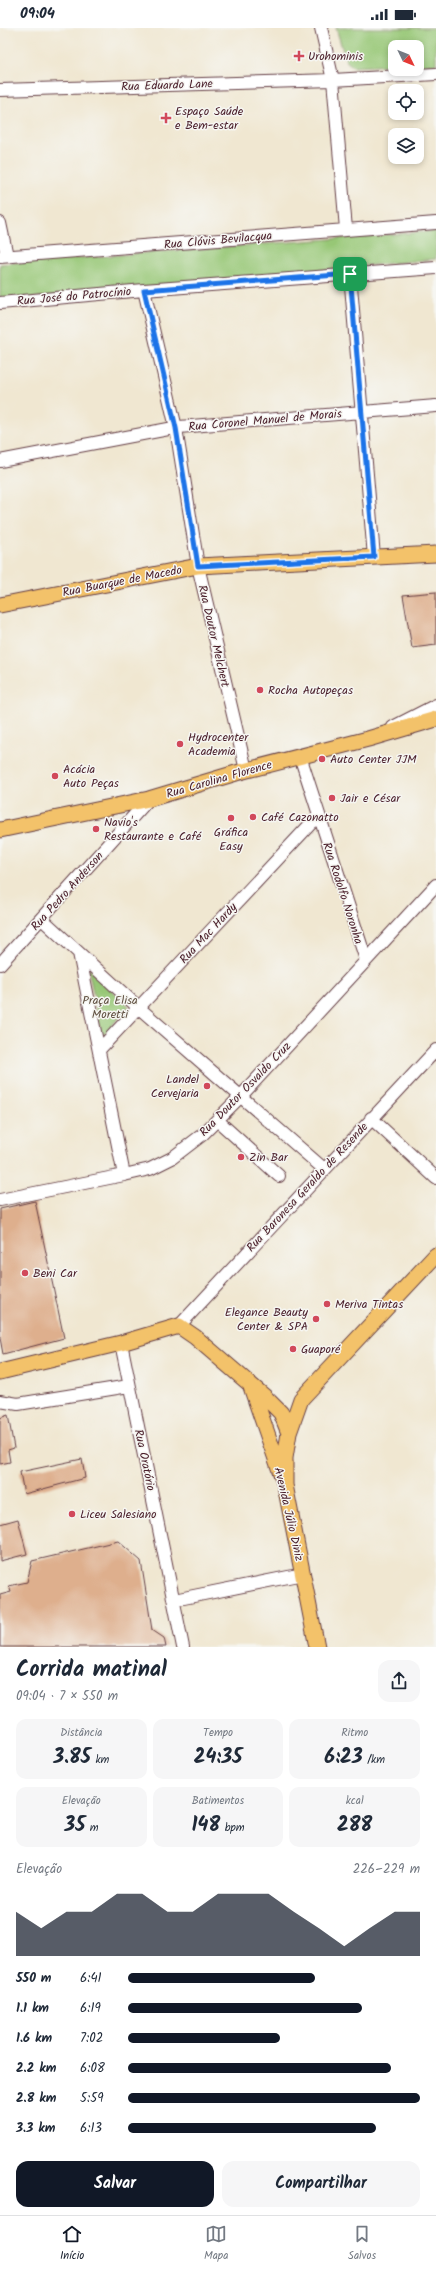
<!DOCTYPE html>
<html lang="pt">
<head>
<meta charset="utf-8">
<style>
  body { margin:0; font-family:Kalam,sans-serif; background:#f6f6f7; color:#1f2937; height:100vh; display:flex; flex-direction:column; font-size:15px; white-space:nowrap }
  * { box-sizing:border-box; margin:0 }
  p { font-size:13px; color:#747a83 }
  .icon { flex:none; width:22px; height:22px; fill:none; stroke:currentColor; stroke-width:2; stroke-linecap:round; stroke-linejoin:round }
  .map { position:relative; height:1619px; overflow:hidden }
  .panel { display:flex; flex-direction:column; background:#fff; flex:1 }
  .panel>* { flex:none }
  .needle { width:26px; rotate:133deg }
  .controls { position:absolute; left:388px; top:12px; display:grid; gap:8px }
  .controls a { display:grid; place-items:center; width:36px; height:36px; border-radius:8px; background:#fff; box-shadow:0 2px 6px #0003; font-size:20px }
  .pin { position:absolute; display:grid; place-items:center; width:34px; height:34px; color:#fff; margin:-17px; border-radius:8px; box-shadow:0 2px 6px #0006 }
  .round { display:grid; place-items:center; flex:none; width:42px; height:42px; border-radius:12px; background:#f6f6f7 }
  .headline { display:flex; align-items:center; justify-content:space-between; height:68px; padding:0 16px }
  h1 { font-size:22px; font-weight:800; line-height:30px }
  .metrics { display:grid; grid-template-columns:repeat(3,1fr); gap:6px; height:68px; padding:4px 16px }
  .metrics div { display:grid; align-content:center; border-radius:10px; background:#f6f6f7; text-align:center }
  .metrics b { font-size:20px; font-weight:800 }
  .metrics small { font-size:11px; font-weight:400 }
  .metrics p { font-size:11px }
  .chart { height:112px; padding:8px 16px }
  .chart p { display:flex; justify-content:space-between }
  .chart svg { width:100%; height:72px; margin-top:4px; fill:#111827; opacity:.7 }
  .button { display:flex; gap:8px; margin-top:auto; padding:8px 16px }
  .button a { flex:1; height:46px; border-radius:12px; background:#111827; color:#fff; font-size:16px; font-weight:800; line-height:46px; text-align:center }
  .button a+a { background:#f6f6f7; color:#1f2937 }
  ul { padding:0 16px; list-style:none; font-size:13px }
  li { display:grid; grid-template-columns:64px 48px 1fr; align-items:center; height:30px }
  li i { height:10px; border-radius:5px; background:#111827 }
  .status { display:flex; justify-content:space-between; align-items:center; height:28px; padding:0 20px; background:#fff; direction:ltr }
  .status svg { height:11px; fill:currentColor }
  .tab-bar { display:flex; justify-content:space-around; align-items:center; height:56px; border-top:1px solid #e0e1e3; background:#fff; font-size:11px; color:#747a83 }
  .tab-bar a { display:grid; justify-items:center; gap:2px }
  .tab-bar .selected { color:#111827 }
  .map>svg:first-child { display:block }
  .green { fill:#97c776; stroke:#707350 }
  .building { fill:#deaf8d }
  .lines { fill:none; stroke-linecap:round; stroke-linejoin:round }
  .minor-casing { stroke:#633d44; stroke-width:14 }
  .major-casing { stroke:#633d44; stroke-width:17 }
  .minor { stroke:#fff; stroke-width:12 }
  .major { stroke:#f3c26a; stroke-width:15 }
  .route-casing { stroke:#fff; stroke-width:8 }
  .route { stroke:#1a73e8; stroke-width:5 }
  .poi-dot { fill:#d1495b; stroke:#f6f6f2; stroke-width:1.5 }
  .labels { text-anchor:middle; stroke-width:3; stroke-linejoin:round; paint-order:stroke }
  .poi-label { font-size:12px; fill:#4a1f2b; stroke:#f6f6f2; text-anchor:start }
  .street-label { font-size:12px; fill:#4a1f2b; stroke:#f6f6f2 }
  .park-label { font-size:12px; fill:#615142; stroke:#f6f6f2 }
</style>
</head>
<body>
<div class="status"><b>09:04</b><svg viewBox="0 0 49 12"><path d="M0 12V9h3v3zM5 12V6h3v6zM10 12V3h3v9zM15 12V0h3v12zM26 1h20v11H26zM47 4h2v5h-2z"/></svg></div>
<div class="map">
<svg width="436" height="1619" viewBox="0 0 436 1619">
  <rect width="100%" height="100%" fill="#f6f6f2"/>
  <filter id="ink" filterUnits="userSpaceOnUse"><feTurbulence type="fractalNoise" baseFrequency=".025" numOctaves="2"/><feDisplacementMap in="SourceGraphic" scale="8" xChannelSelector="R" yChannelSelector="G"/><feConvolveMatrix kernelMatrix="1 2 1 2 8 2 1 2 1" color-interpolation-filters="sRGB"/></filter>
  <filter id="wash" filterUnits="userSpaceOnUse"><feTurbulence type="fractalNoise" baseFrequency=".012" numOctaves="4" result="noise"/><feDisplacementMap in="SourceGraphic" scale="16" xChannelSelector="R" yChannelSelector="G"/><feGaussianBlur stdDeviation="0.9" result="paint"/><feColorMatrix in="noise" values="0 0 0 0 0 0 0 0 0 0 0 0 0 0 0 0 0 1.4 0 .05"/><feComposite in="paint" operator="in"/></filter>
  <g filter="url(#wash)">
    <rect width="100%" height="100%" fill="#f0e7d1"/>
    <path class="green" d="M336,0H436V36L417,37V19H395V37L353,39L346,33Z
      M436,203V231L0,273V236Z
      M88,940L129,978L102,1009Z"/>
    <g id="blocks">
      <path class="building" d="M436,564V617L412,620L403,567Z
        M35,1173L64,1310L3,1326L0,1310V1181Z
        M8,1387L14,1420L8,1422L10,1434L0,1436V1390Z
        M82,1431L85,1450L24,1466L20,1444Z
        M18,1491L27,1526L0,1533V1496Z
        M118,1513L141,1533L152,1602L164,1610L166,1619H0V1567L11,1564L9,1558L27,1554L32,1533Z"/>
    </g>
  </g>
  <g filter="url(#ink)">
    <use href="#blocks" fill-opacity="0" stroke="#633d44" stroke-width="1"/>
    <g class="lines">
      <g class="minor-casing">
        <path id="minor" d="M321,0L333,52L346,201
          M0,62L333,52L436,46
          M0,195L7,228
          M0,229L436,195
          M350,246L374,529
          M144,262L176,400L198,538L246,742
          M0,275L144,262L436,240
          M0,433L179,399L436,378
          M393,699L436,677
          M300,728L366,932
          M42,891L138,979L324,1141
          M79,925L124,1147
          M0,936L149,771
          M99,1022L318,788
          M371,1090L436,1150
          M217,1092L279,1148
          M0,1172L124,1147L150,1141L172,1130L202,1107L241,1068L436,857
          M179,1298L436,1022
          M121,1315L183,1619
          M0,1373L18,1376L129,1358
          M174,1572L303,1546"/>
      </g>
      <g class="major-casing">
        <path id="major" d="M0,577L198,538L436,526
          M0,802L149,771L236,745L368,711L436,691
          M0,1344L121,1315L179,1298L195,1309L265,1369L281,1385L289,1405
          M250,1356L285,1457L317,1619
          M285,1457V1430L289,1405L301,1371L436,1227"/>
      </g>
      <use href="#minor" class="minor"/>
      <use href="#major" class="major"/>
    </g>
  </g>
  <g class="lines" filter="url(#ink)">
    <g class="route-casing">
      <path id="route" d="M350,246L374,529L198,538L176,400L144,262Z"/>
    </g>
    <use href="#route" class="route"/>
  </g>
  <g class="poi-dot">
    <path d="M297 22h4v4h4v4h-4v4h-4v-4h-4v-4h4z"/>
    <path d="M164 84h4v4h4v4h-4v4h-4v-4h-4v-4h4z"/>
    <circle cx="260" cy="662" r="4"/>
    <circle cx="180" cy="716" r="4"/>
    <circle cx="322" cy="731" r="4"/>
    <circle cx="55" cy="748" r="4"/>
    <circle cx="332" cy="770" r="4"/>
    <circle cx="253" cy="789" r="4"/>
    <circle cx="231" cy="790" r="4"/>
    <circle cx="96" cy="801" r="4"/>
    <circle cx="207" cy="1058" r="4"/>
    <circle cx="241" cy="1129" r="4"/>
    <circle cx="25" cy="1245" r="4"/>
    <circle cx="327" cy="1276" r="4"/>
    <circle cx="316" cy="1291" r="4"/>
    <circle cx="293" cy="1321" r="4"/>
    <circle cx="72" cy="1486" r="4"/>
  </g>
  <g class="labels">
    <g class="poi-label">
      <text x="308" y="32">Urohominis</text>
      <text x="175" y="87">Espaço Saúde<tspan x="175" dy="14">e Bem-estar</tspan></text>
      <text x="268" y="666">Rocha Autopeças</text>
      <text x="188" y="713">Hydrocenter<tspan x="188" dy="14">Academia</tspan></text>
      <text x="330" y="735">Auto Center JJM</text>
      <text x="63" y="745">Acácia<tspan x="63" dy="14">Auto Peças</tspan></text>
      <text x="340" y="774">Jair e César</text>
      <text x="261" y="793">Café Cazonatto</text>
      <text x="104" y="798">Navio's<tspan x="104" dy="14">Restaurante e Café</tspan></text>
      <text x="231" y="808" text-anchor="middle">Gráfica<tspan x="231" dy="14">Easy</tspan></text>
      <text x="199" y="1055" text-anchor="end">Landel<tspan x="199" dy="14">Cervejaria</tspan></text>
      <text x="249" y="1133">Zin Bar</text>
      <text x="33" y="1249">Beni Car</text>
      <text x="335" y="1280">Meriva Tintas</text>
      <text x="308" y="1288" text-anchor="end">Elegance Beauty<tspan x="308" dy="14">Center &amp; SPA</tspan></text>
      <text x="301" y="1325">Guaporé</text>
      <text x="80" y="1490">Liceu Salesiano</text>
    </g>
    <g class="street-label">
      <text transform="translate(167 57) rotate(-2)" y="4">Rua Eduardo Lane</text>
      <text transform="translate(218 212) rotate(-5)" y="4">Rua Clóvis Bevilacqua</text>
      <text transform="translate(74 268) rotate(-5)" y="4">Rua José do Patrocínio</text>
      <text transform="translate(265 392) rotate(-5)" y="4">Rua Coronel Manuel de Morais</text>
      <text transform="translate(122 553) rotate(-11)" y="4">Rua Buarque de Macedo</text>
      <text transform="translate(214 608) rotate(77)" y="4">Rua Doutor Melchert</text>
      <text transform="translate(219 751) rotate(-16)" y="4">Rua Carolina Florence</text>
      <text transform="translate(67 863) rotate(-48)" y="4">Rua Pedro Anderson</text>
      <text transform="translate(343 865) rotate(72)" y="4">Rua Rodolfo Noronha</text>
      <text transform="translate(208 905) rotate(-47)" y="4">Rua Mac Hardy</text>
      <text transform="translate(245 1061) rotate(-46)" y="4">Rua Doutor Osvaldo Cruz</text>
      <text transform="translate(307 1159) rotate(-47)" y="4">Rua Baronesa Geraldo de Resende</text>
      <text transform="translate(145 1432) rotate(78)" y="4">Rua Oratório</text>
      <text transform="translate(289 1486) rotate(77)" y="4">Avenida Júlio Diniz</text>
    </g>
    <g class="park-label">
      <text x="110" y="976">Praça Elisa<tspan x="110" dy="14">Moretti</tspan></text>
    </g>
  </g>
</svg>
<div class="controls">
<a><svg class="needle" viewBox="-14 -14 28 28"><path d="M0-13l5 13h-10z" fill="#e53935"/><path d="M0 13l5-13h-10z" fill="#747a83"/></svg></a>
<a><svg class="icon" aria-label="locate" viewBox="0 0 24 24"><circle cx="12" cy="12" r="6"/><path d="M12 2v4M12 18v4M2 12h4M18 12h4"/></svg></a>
<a><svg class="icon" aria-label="layers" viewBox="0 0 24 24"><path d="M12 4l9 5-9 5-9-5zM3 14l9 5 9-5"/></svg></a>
</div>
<div class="pin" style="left:350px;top:246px;background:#1e9e55"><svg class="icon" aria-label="arrive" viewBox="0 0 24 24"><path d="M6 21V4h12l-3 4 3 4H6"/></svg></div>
</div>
<section class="panel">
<div class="headline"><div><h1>Corrida matinal</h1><p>09:04 · 7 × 550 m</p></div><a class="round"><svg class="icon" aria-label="share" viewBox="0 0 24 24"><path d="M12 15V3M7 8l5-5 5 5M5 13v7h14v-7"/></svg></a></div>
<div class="metrics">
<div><p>Distância</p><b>3.85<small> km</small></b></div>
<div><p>Tempo</p><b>24:35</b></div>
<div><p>Ritmo</p><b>6:23<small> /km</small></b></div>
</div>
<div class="metrics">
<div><p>Elevação</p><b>35<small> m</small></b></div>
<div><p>Batimentos</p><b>148<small> bpm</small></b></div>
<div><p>kcal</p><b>288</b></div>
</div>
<div class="chart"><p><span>Elevação</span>226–229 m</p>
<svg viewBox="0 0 160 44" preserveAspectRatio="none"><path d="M0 44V17L10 27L20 17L30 17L40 6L50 6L60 17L70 17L80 6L90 6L100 6L110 17L120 27L130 38L140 27L150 17L160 17V44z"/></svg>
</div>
<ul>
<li><b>550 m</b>6:41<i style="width:64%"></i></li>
<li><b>1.1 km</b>6:19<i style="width:80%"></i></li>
<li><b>1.6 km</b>7:02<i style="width:52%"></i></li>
<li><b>2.2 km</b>6:08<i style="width:90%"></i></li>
<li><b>2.8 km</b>5:59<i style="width:100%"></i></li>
<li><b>3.3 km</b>6:13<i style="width:85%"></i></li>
</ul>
<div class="button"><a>Salvar</a><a>Compartilhar</a></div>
</section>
<nav class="tab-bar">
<a class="selected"><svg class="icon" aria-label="home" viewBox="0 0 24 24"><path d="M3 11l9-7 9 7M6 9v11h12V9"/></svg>Início</a>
<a><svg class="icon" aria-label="map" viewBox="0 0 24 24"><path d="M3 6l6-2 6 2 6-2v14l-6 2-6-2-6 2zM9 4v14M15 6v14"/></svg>Mapa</a>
<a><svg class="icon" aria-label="saved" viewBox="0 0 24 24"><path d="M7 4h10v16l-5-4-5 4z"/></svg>Salvos</a>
</nav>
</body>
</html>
